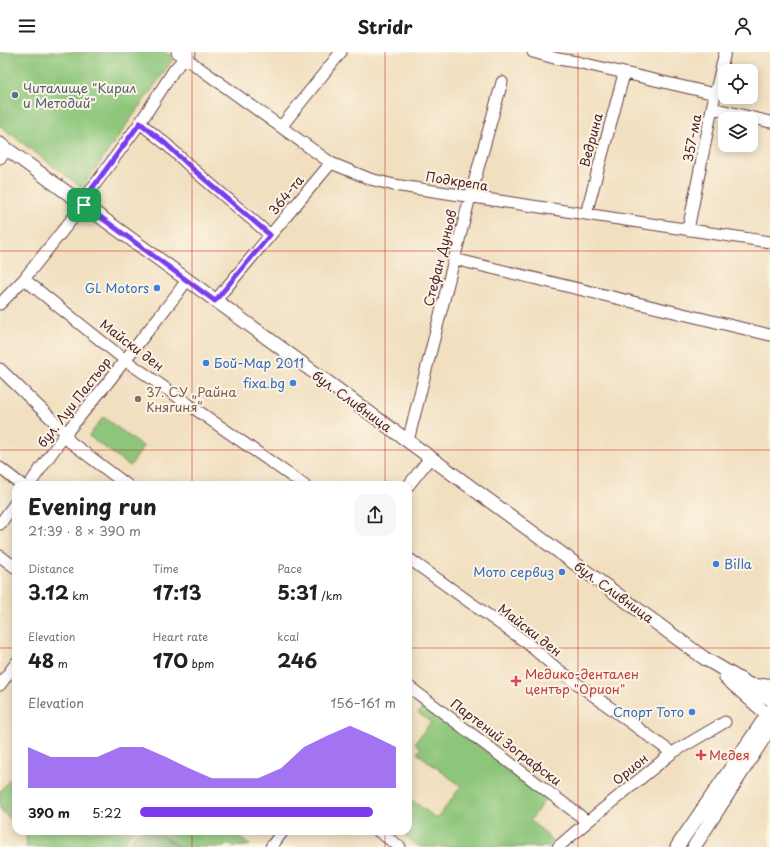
<!DOCTYPE html>
<html lang="en">
<head>
<meta charset="utf-8">
<style>
  body { margin:0; font-family:"Playpen Sans",sans-serif; background:#f6f6f6; color:#202124; height:100vh; display:flex; flex-direction:column; font-size:15px; white-space:nowrap }
  * { box-sizing:border-box; margin:0 }
  p { font-size:13px; color:#757577 }
  .icon { flex:none; width:22px; height:22px; fill:none; stroke:currentColor; stroke-width:2; stroke-linecap:round; stroke-linejoin:round }
  .map { position:relative; flex:1; overflow:hidden }
  .details { position:absolute; left:12px; top:429px; width:400px; height:354px; display:flex; flex-direction:column; background:#fff; border-radius:12px; box-shadow:0 2px 10px #0003 }
  .details>* { flex:none }
  .buttons { position:absolute; left:718px; top:12px; display:grid; gap:8px }
  .buttons a { display:grid; place-items:center; width:40px; height:40px; border-radius:8px; background:#fff; box-shadow:0 2px 10px #0003; font-size:20px }
  .pin { position:absolute; display:grid; place-items:center; width:34px; height:34px; color:#fff; margin:-17px; border-radius:8px; box-shadow:0 2px 6px #0006 }
  .round { display:grid; place-items:center; flex:none; width:42px; height:42px; border-radius:12px; background:#f6f6f6 }
  .overview { display:flex; align-items:center; justify-content:space-between; height:68px; padding:0 16px }
  h1 { font-size:22px; font-weight:700; line-height:30px }
  .metrics { display:grid; grid-template-columns:repeat(3,1fr); gap:6px; height:68px; padding:4px 16px }
  .metrics div { display:grid; align-content:center }
  .metrics b { font-size:20px; font-weight:700 }
  .metrics small { font-size:11px; font-weight:400 }
  .metrics p { font-size:11px }
  .chart { height:112px; padding:8px 16px }
  .chart p { display:flex; justify-content:space-between }
  .chart svg { width:100%; height:72px; margin-top:4px; fill:#7c3aed; opacity:.7 }
  ul { padding:0 16px; list-style:none; font-size:13px }
  li { display:grid; grid-template-columns:64px 48px 1fr; align-items:center; height:30px }
  li i { height:10px; border-radius:5px; background:#7c3aed }
  header { display:flex; justify-content:space-between; align-items:center; height:52px; padding:0 16px; background:#fff; font-size:18px; font-weight:700 }
  .map>svg:first-child { display:block }
  .green { fill:#8dc67a; stroke:#6c7252 }
  .forest { fill:#72ab6a; stroke:#5e654a }
  .lines { fill:none; stroke-linecap:round; stroke-linejoin:round }
  .minor-casing { stroke:#633c41; stroke-width:13 }
  .major-casing { stroke:#633c41; stroke-width:15 }
  .minor { stroke:#fff; stroke-width:11 }
  .major { stroke:#fff; stroke-width:13 }
  .route-casing { stroke:#fff; stroke-width:8 }
  .route { stroke:#7c3aed; stroke-width:5 }
  .grid { fill:none; stroke:#c8321e; stroke-width:1; stroke-opacity:0.55 }
  .service-dot { fill:#5c6f8a; stroke:#fcf5e5; stroke-width:1.5 }
  .shop-dot { fill:#3f7fe0; stroke:#fcf5e5; stroke-width:1.5 }
  .education-dot { fill:#8d6e63; stroke:#fcf5e5; stroke-width:1.5 }
  .health-dot { fill:#e0444e; stroke:#fcf5e5; stroke-width:1.5 }
  .labels { text-anchor:middle; stroke-width:4; stroke-linejoin:round; paint-order:stroke }
  .service-label { font-size:13px; fill:#4e5e75; stroke:#fcf5e5; text-anchor:start }
  .street-label { font-size:13px; fill:#4a1f2b; stroke:#fcf5e5 }
  .shop-label { font-size:13px; fill:#366cbe; stroke:#fcf5e5; text-anchor:end }
  .education-label { font-size:13px; fill:#785e54; stroke:#fcf5e5; text-anchor:start }
  .health-label { font-size:13px; fill:#be3a42; stroke:#fcf5e5; text-anchor:start }
</style>
</head>
<body>
<header><svg class="icon" aria-label="menu" viewBox="0 0 24 24"><path d="M4 6h16M4 12h16M4 18h16"/></svg>Stridr<svg class="icon" aria-label="person" viewBox="0 0 24 24"><circle cx="12" cy="8" r="4"/><path d="M4 21q1-7 8-7t8 7"/></svg></header>
<div class="map">
<svg width="770" height="795" viewBox="0 0 770 795">
  <rect width="100%" height="100%" fill="#fcf5e5"/>
  <filter id="ink" filterUnits="userSpaceOnUse"><feTurbulence type="fractalNoise" baseFrequency=".025" numOctaves="2"/><feDisplacementMap in="SourceGraphic" scale="8" xChannelSelector="R" yChannelSelector="G"/><feConvolveMatrix kernelMatrix="1 2 1 2 8 2 1 2 1" color-interpolation-filters="sRGB"/></filter>
  <filter id="wash" filterUnits="userSpaceOnUse"><feTurbulence type="fractalNoise" baseFrequency=".012" numOctaves="4" result="noise"/><feDisplacementMap in="SourceGraphic" scale="16" xChannelSelector="R" yChannelSelector="G"/><feGaussianBlur stdDeviation="0.9" result="paint"/><feColorMatrix in="noise" values="0 0 0 0 0 0 0 0 0 0 0 0 0 0 0 0 0 1.4 0 .05"/><feComposite in="paint" operator="in"/></filter>
  <g filter="url(#wash)">
    <rect width="100%" height="100%" fill="#f1dfc0"/>
    <path class="green" d="M0,0H165L174,6L88,127L85,138L0,74Z
      M103,365L144,395L130,414L89,384Z
      M424,654L547,745L530,769L542,778L553,790L548,795H420L398,779H408V745L437,767L461,734L417,701L421,696L415,691L431,670L418,661Z
      M16,720V772L0,757V739Z
      M23,779H134L121,795H26L27,793L26,782Z
      M157,779H229L250,793C243,795 233,795 227,792L224,795H179Z"/>
    <path class="forest" d="M138,779H157L179,795H126Z"/>
  </g>
  <g filter="url(#ink)">
    <g class="lines">
      <g class="minor-casing">
        <path id="minor" d="M177,0L331,111L370,127L394,133L770,190
          M533,0L558,7L577,10L715,42
          M712,56L770,70
          M140,71L166,92L195,119L270,183
          M281,75L341,0
          M0,106L8,98
          M586,162L624,22
          M688,178L712,56L725,0
          M454,207L770,283
          M24,227L125,308L304,433
          M215,249L331,111
          M0,252L24,227L76,162L85,153L88,142L140,71L174,18L190,0
          M0,317L66,381L69,389L127,433
          M408,389L470,145L502,30
          M0,416L22,433
          M29,433L66,381L109,329L125,308L177,242L187,228
          M408,434L430,406
          M0,472L16,450
          M0,504L16,516
          M408,506L527,591L556,616L672,701
          M0,633L16,611
          M408,634L579,763L587,770
          M378,779L400,795
          M271,795L283,779
          M558,795L587,770L672,701L725,670"/>
      </g>
      <g class="major-casing">
        <path id="major" d="M0,92L244,269L704,606L748,632L770,647
          M726,626L770,665
          M749,633L760,634L770,633
          M677,795L770,659
          M694,795L770,676"/>
      </g>
      <use href="#minor" class="minor"/>
      <use href="#major" class="major"/>
    </g>
  </g>
  <g class="lines" filter="url(#ink)">
    <g class="route-casing">
      <path id="route" d="M140,71L166,92L195,119L270,183L215,249L84,153L88,142Z"/>
    </g>
    <use href="#route" class="route"/>
  </g>
  <path class="grid" d="M192,0V433M385,0V433M578,0V795M0,199H770M0,398H770M0,596H16M408,596H770M192,779V795M385,779V795"/>
  <circle class="service-dot" cx="15" cy="43" r="4"/>
  <g class="shop-dot">
    <circle cx="157" cy="236" r="4"/>
    <circle cx="206" cy="311" r="4"/>
    <circle cx="293" cy="331" r="4"/>
    <circle cx="716" cy="512" r="4"/>
    <circle cx="562" cy="520" r="4"/>
    <circle cx="692" cy="660" r="4"/>
  </g>
  <circle class="education-dot" cx="138" cy="347" r="4"/>
  <g class="health-dot">
    <path d="M514 623h4v4h4v4h-4v4h-4v-4h-4v-4h4z"/>
    <path d="M699 697h4v4h4v4h-4v4h-4v-4h-4v-4h4z"/>
  </g>
  <g class="labels">
    <g class="service-label">
      <text x="23" y="41">Читалище "Кирил<tspan x="23" dy="15">и Методий"</tspan></text>
    </g>
    <g class="street-label">
      <text transform="translate(692 86) rotate(-79)" y="5">357-ма</text>
      <text transform="translate(591 88) rotate(-75)" y="5">Ведрина</text>
      <text transform="translate(457 129) rotate(9)" y="5">Подкрепа</text>
      <text transform="translate(286 143) rotate(-50)" y="5">364-та</text>
      <text transform="translate(440 206) rotate(-76)" y="5">Стефан Дуньов</text>
      <text transform="translate(132 293) rotate(37)" y="5">Майски ден</text>
      <text transform="translate(352 349) rotate(36)" y="5">бул. Сливница</text>
      <text transform="translate(74 350) rotate(-52)" y="5">бул. Луи Пастьор</text>
      <text transform="translate(614 540) rotate(36)" y="5">бул. Сливница</text>
      <text transform="translate(530 578) rotate(38)" y="5">Майски ден</text>
      <text transform="translate(506 690) rotate(37)" y="5">Партений Зографски</text>
      <text transform="translate(630 717) rotate(-39)" y="5">Орион</text>
    </g>
    <g class="shop-label">
      <text x="149" y="241">GL Motors</text>
      <text x="214" y="316" text-anchor="start">Бой-Мар 2011</text>
      <text x="285" y="336">fixa.bg</text>
      <text x="724" y="517" text-anchor="start">Billa</text>
      <text x="554" y="525">Мото сервиз</text>
      <text x="684" y="665">Спорт Тото</text>
    </g>
    <g class="education-label">
      <text x="146" y="345">37. СУ „Райна<tspan x="146" dy="15">Княгиня“</tspan></text>
    </g>
    <g class="health-label">
      <text x="525" y="627">Медико-дентален<tspan x="525" dy="15">център "Орион"</tspan></text>
      <text x="709" y="708">Медея</text>
    </g>
  </g>
</svg>
<div class="buttons">
<a><svg class="icon" aria-label="locate" viewBox="0 0 24 24"><circle cx="12" cy="12" r="6"/><path d="M12 2v4M12 18v4M2 12h4M18 12h4"/></svg></a>
<a><svg class="icon" aria-label="layers" viewBox="0 0 24 24"><path d="M12 4l9 5-9 5-9-5zM3 14l9 5 9-5"/></svg></a>
</div>
<div class="pin" style="left:84px;top:153px;background:#1e9e55"><svg class="icon" aria-label="arrive" viewBox="0 0 24 24"><path d="M6 21V4h12l-3 4 3 4H6"/></svg></div>
<section class="details">
<div class="overview"><div><h1>Evening run</h1><p>21:39 · 8 × 390 m</p></div><a class="round"><svg class="icon" aria-label="share" viewBox="0 0 24 24"><path d="M12 15V3M7 8l5-5 5 5M5 13v7h14v-7"/></svg></a></div>
<div class="metrics">
<div><p>Distance</p><b>3.12<small> km</small></b></div>
<div><p>Time</p><b>17:13</b></div>
<div><p>Pace</p><b>5:31<small> /km</small></b></div>
</div>
<div class="metrics">
<div><p>Elevation</p><b>48<small> m</small></b></div>
<div><p>Heart rate</p><b>170<small> bpm</small></b></div>
<div><p>kcal</p><b>246</b></div>
</div>
<div class="chart"><p><span>Elevation</span>156–161 m</p>
<svg viewBox="0 0 160 44" preserveAspectRatio="none"><path d="M0 44V19L10 25L20 25L30 25L40 19L50 19L60 25L70 32L80 38L90 38L100 38L110 32L120 19L130 12L140 6L150 12L160 19V44z"/></svg>
</div>
<ul>
<li><b>390 m</b>5:22<i style="width:91%"></i></li>
</ul>
</section>
</div>
</body>
</html>
